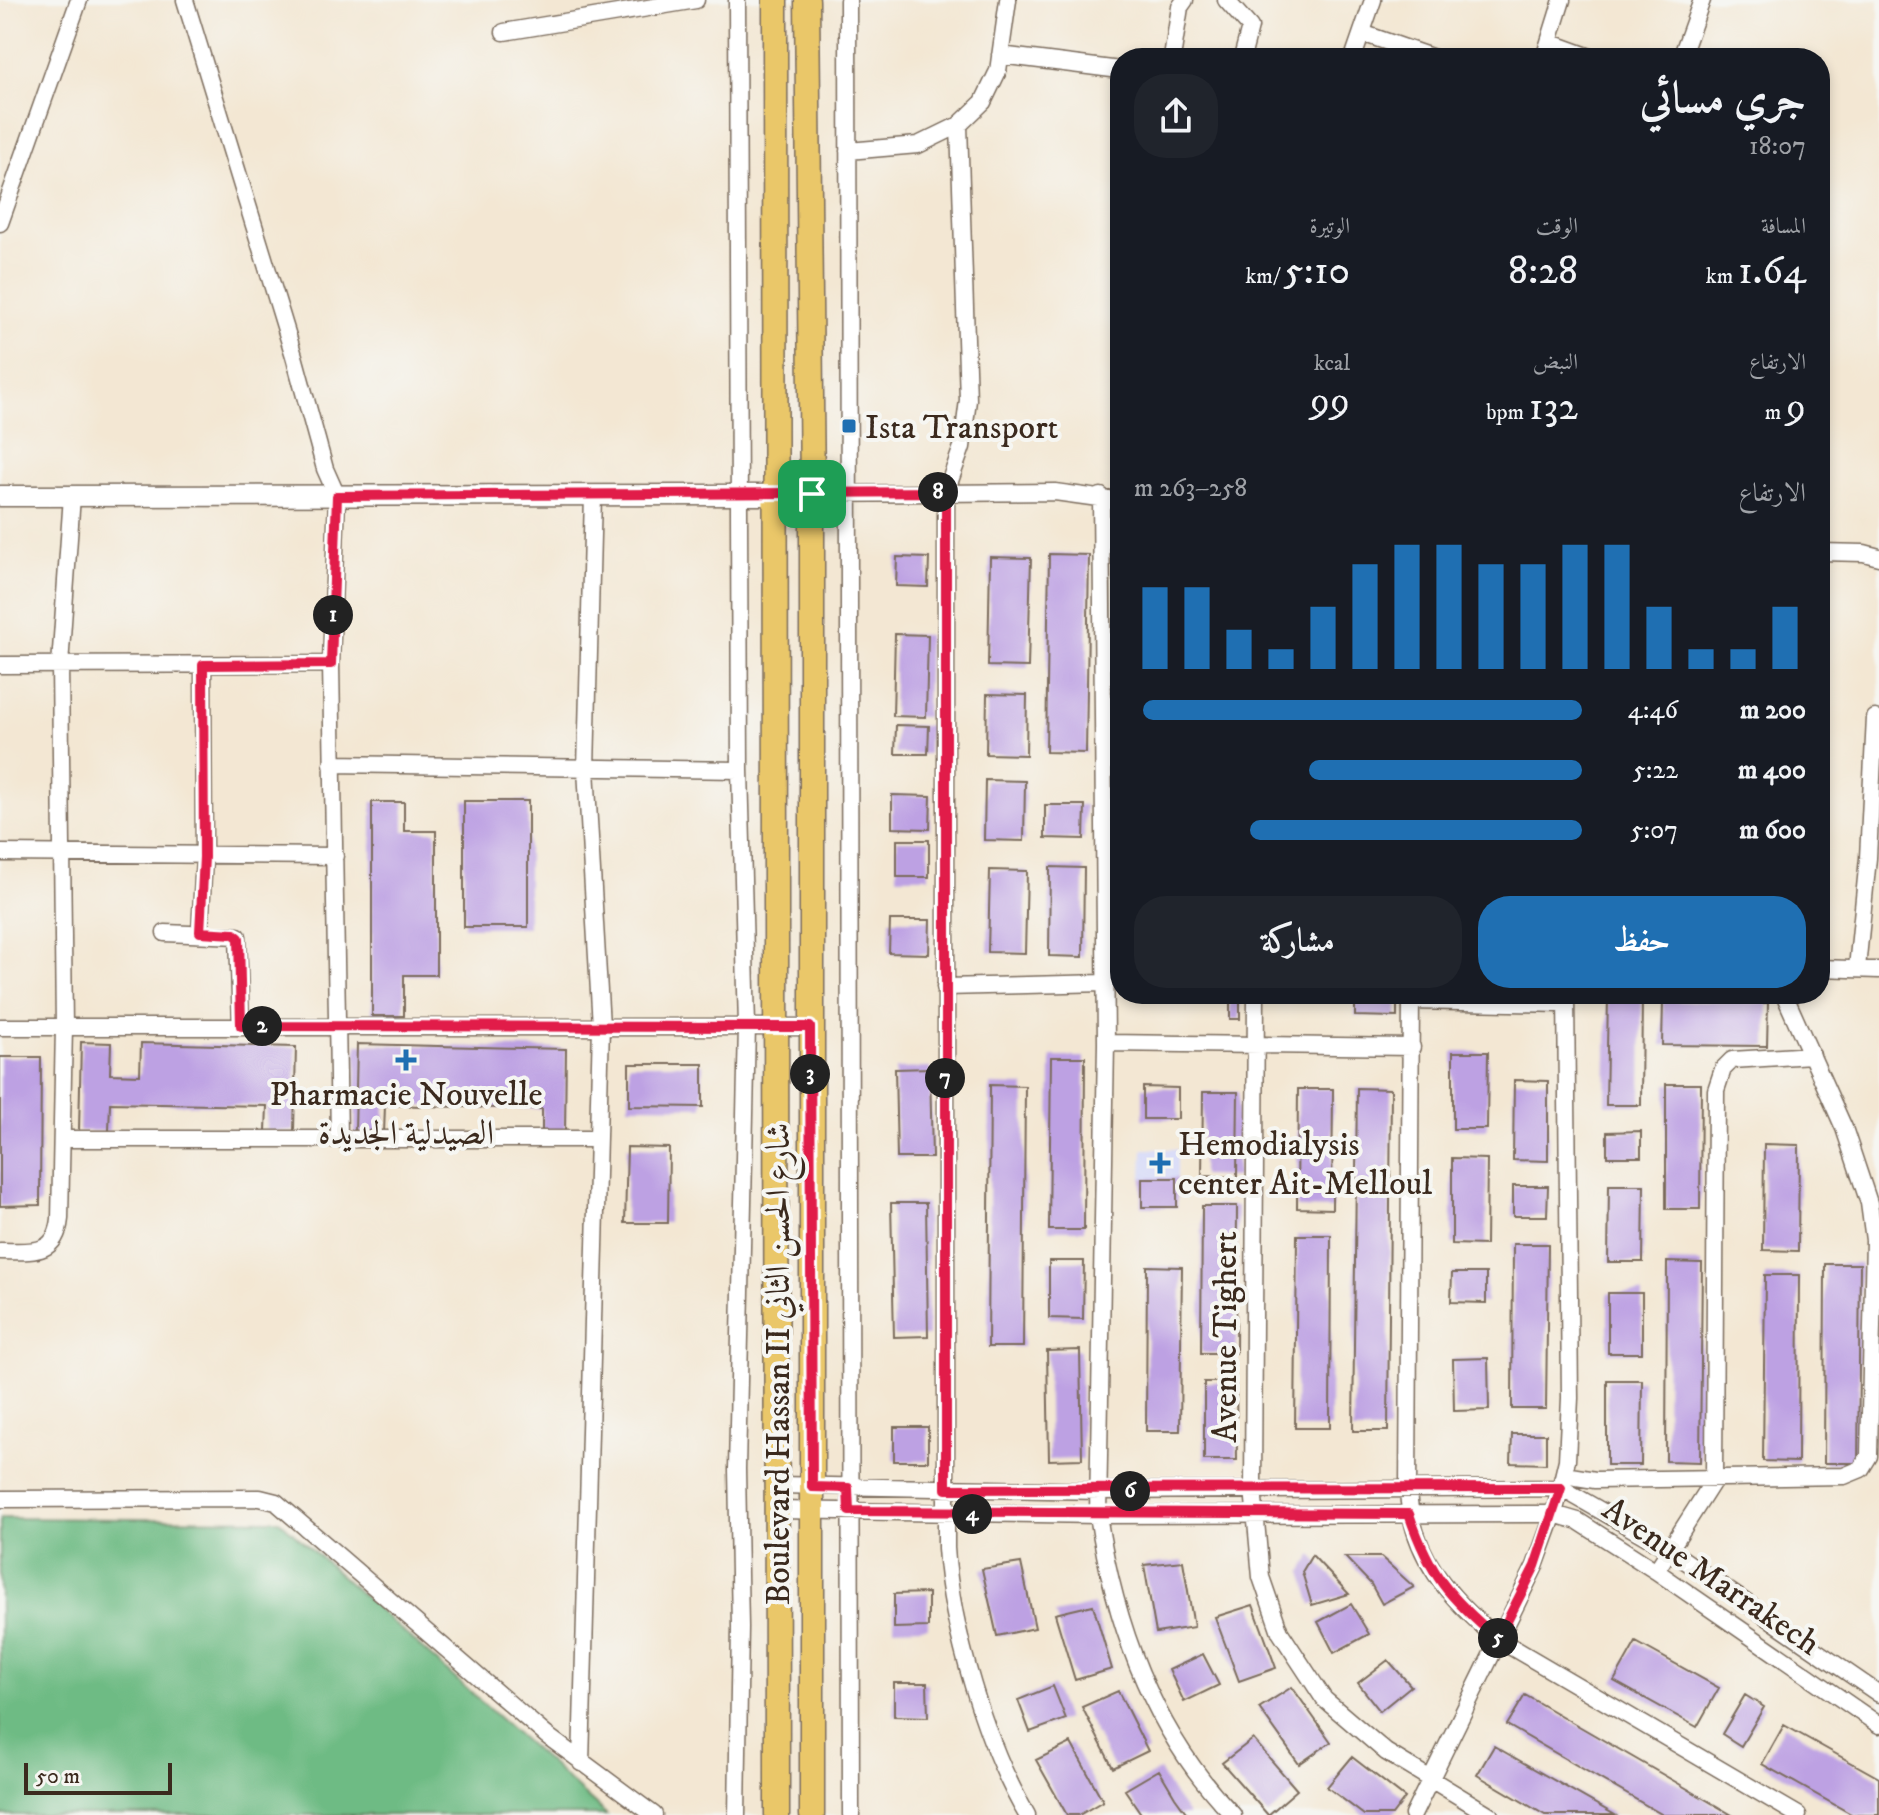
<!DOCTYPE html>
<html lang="ar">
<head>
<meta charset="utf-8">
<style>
  body { margin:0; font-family:"IM FELL DW Pica",Amiri,serif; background:#20242c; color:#f1f3f6; direction:rtl; height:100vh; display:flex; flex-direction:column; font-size:30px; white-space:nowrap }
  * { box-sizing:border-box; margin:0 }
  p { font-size:26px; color:#9ea1a6 }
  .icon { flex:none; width:44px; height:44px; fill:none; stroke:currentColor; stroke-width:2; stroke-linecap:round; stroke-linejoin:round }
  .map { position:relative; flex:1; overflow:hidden; direction:ltr }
  .side { position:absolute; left:1110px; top:48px; width:720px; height:956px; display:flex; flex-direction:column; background:#171b24; border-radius:32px; box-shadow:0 4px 12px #0003; direction:rtl }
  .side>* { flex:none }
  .scale { position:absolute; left:24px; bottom:20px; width:148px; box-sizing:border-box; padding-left:8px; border:4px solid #3b2a1e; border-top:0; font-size:22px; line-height:28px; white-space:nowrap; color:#3b2a1e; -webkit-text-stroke:6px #f6f6f2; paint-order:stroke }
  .pin { position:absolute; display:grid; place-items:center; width:68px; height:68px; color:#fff; margin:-34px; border-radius:16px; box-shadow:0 4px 12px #0006 }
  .km { position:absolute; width:40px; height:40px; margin:-20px; border-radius:50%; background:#222; color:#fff; font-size:22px; line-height:40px; text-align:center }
  .round { display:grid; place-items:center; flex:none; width:84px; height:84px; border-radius:32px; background:#20242c }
  .overview { display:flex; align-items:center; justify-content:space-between; height:136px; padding:0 24px }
  h1 { font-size:44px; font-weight:600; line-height:60px }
  .metrics { display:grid; grid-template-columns:repeat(3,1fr); gap:12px; height:136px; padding:8px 24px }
  .metrics div { display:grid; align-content:center }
  .metrics b { font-size:40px; font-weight:600 }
  .metrics small { font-size:22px; font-weight:400 }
  .metrics p { font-size:22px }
  .chart { height:224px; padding:16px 24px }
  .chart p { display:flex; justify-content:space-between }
  .chart svg { width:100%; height:144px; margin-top:8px; stroke:#1f6fb2; stroke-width:6 }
  .primary-button { display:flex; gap:16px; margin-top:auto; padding:16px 24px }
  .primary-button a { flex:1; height:92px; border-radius:32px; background:#1f6fb2; color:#fff; font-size:32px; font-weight:600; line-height:92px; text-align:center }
  .primary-button a+a { background:#20242c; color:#f1f3f6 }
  ul { padding:0 24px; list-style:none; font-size:26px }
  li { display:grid; grid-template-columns:128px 96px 1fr; align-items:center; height:60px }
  li i { height:20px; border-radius:10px; background:#1f6fb2 }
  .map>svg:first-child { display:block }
  .built { fill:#d4d8f9 }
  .forest { fill:#6ebb84; stroke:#547251; stroke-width:2 }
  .building { fill:#bda1e3 }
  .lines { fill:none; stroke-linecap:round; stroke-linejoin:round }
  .minor-casing { stroke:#7b6c5d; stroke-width:19 }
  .tertiary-casing { stroke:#7b6c5d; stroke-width:23 }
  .primary-casing { stroke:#7b6c5d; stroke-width:27 }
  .minor { stroke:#fff; stroke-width:16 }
  .tertiary { stroke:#fff; stroke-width:20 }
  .primary { stroke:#eac769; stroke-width:24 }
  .route-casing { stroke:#fff; stroke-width:16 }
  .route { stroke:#e11d48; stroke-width:10 }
  .poi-dot { fill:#1f6fb2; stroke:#f6f6f2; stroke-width:3 }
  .labels { text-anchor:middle; stroke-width:8; stroke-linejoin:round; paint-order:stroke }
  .poi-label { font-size:34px; fill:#3b2a1e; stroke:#f6f6f2; text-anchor:start }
  .street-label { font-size:34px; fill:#3b2a1e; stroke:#f6f6f2 }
</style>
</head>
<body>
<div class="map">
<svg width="1879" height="1815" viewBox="0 0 1879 1815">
  <rect width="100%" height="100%" fill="#f6f6f2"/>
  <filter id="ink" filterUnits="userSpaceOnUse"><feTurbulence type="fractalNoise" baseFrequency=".0125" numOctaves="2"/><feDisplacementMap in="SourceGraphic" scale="16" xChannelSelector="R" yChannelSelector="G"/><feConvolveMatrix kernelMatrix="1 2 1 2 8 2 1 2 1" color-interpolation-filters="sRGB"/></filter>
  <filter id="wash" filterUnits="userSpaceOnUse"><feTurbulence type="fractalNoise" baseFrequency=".006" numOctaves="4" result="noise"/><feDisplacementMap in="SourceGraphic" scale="32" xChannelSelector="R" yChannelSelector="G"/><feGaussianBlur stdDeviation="1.8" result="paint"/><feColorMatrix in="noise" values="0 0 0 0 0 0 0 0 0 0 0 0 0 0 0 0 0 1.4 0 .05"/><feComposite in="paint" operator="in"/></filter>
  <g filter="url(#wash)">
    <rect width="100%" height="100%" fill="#f3e7d3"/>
    <path class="built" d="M1143,1149H1177V1178H1142Z"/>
    <path class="forest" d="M0,1518L279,1520L607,1815H0Z"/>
    <g id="blocks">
      <path class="building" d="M1049,554L1089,555L1086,753L1046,752Z
        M897,557L929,558L928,587L896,586Z
        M990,557L1031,558L1028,667L988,666Z
        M895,634L928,635L926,717L893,716Z
        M987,694L1027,695L1026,755L986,754Z
        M896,725L929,726L928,754H895Z
        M985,780L1025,781L1024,841L984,840Z
        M892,795L931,796L930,829L892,828Z
        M464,801H528V927H464Z
        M372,802H404V831H436V975H404V1016H372Z
        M1045,805H1085L1084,839L1045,838Z
        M897,840H929V877H897Z
        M1050,867L1084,868L1083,957L1049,956Z
        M990,870L1027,871L1025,953L988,952Z
        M890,920H930L929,954L889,953Z
        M1355,994H1397V1017L1355,1016Z
        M1230,995H1240V1019H1230Z
        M1608,996H1642L1641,1105H1606Z
        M1663,1001L1768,1003L1767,1046L1662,1045Z
        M81,1042L111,1043L110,1074L140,1075L141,1043L296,1047L294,1131H266L267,1106L110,1103L109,1131H79Z
        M357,1044L566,1049L565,1133H542V1109L385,1105L384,1134L355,1133Z
        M1453,1052H1488L1487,1129H1453Z
        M0,1057H41L40,1205L0,1206Z
        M1051,1057H1085L1084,1230H1049Z
        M629,1064H703V1107L629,1106Z
        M930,1068L932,1158H897L895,1069Z
        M1514,1080L1548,1081V1161L1513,1160Z
        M1666,1084H1701L1700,1209H1666Z
        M990,1085L1025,1086L1023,1347H988Z
        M1143,1087L1178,1088V1119H1143Z
        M1357,1088L1391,1089L1388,1431H1353Z
        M1298,1089H1333L1332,1209L1297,1208Z
        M1203,1092H1238L1237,1177L1202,1176Z
        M1641,1131V1157H1607V1132Z
        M1764,1144L1799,1145L1798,1251L1763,1250Z
        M627,1147L669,1148L668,1223H625Z
        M1452,1158L1487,1159L1486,1245L1452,1244Z
        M1142,1178H1177V1207H1142Z
        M1609,1185H1644L1643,1262H1608Z
        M1513,1186H1548L1547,1216H1513Z
        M891,1203H926L928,1336L894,1337Z
        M1202,1206H1237L1236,1353H1201Z
        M1297,1235H1331L1330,1428H1295Z
        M1513,1244H1548L1546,1409H1512Z
        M1049,1261H1084L1083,1319L1049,1318Z
        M1667,1262L1702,1263L1700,1462L1666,1461Z
        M1825,1264H1860L1858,1463H1824Z
        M1147,1266L1182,1267L1180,1431H1146Z
        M1452,1273H1486V1303L1451,1302Z
        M1765,1275H1799L1798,1462L1763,1461Z
        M1608,1293H1642V1353H1608Z
        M1080,1350L1082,1459L1049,1460L1047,1351Z
        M1488,1358L1489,1410L1454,1411L1453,1359Z
        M1607,1380H1642L1641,1465H1607Z
        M1204,1382H1236L1237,1460H1204Z
        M894,1427H928V1461H894Z
        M1512,1434H1546V1464L1511,1463Z
        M1312,1555L1349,1594L1312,1605L1302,1572Z
        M1345,1557H1381L1414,1587L1382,1604L1371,1584Z
        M1183,1561L1194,1627L1156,1633L1144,1565Z
        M1021,1563L1035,1628L997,1636L982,1569Z
        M928,1593V1627L894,1628V1594Z
        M1351,1604L1369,1634L1334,1653L1318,1622Z
        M1093,1605L1112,1669L1075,1680L1055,1614Z
        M1253,1605L1276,1668L1239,1681L1215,1617Z
        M1636,1642L1719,1688L1697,1727L1614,1681Z
        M1203,1654L1219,1685L1184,1702L1169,1670Z
        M1388,1660L1411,1686L1380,1711L1358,1683Z
        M894,1683H927L928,1717L894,1716Z
        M1053,1686L1066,1719L1030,1732L1018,1700Z
        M1292,1687L1331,1742L1299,1764L1259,1708Z
        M1118,1691L1148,1751L1113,1768L1082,1707Z
        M1525,1695L1674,1781L1732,1815H1663L1583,1769L1507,1725Z
        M1745,1695L1764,1707L1741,1746L1722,1734Z
        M1784,1725L1879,1778V1815H1853L1762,1764Z
        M1253,1739L1297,1790L1268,1815L1222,1763Z
        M1071,1743L1103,1801L1079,1815H1067L1036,1760Z
        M1494,1746L1522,1762L1615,1815H1545L1477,1775Z
        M1352,1757L1405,1798L1392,1815H1364L1327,1787Z
        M1159,1770L1175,1797L1188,1815H1142L1125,1790Z"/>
    </g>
  </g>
  <g filter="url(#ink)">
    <use href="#blocks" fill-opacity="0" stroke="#7b6c5d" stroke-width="2"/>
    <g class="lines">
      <g class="minor-casing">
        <path id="minor" d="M185,0L294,356L325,469L337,496L331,664L339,1137
          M848,0L851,1815
          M1226,0L1250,27L1242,58
          M504,32L696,0
          M1362,33L1434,58
          M1549,42L1593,58
          M1000,55L1120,70
          M1172,58L1180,7L1185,0
          M1353,58L1373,0
          M1544,58L1562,0
          M1681,58L1702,0
          M959,125L968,400L962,447L946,492V1548C951,1628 986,1746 1027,1815
          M848,151L918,145L959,125L983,102L998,71L1008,0
          M0,223L79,0
          M812,494L1055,492L1120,501
          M1101,496L1106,1043L1098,1515C1115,1626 1153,1733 1233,1815
          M1820,552L1864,553L1879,557
          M0,665L331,664
          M332,764L740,770
          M0,853L335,856
          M200,932L204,857L203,665
          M165,933L238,936L241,1026
          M1820,968L1879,970
          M1857,968L1868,858L1875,718
          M945,987L1105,983
          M1256,994L1253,1488L1261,1577L1280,1632L1324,1699L1386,1752L1490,1815
          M1411,994L1408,1490C1411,1556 1449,1598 1498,1639L1798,1815
          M1411,1001L1566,1004
          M0,1027H810
          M1106,1043L1412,1047
          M64,1139H597
          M0,1251C30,1251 56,1257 60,1219L64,1027L60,665L72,496
          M1564,1475L1595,1480L1844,1476L1861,1469L1869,1456L1874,1240L1869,1203L1844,1128L1784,994
          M777,1485L1101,1491L1561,1488L1668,1549L1879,1694
          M0,1499L260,1498L276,1502L546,1735L654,1815
          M777,1510L1098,1515L1554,1514L1578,1521L1656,1571L1879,1725
          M1656,1571L1714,1480L1716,1090L1723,1069L1732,1060L1812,1055
          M581,1763L601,1026L586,769L593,495
          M737,1815L740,1627L737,1469L747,1026L740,770L737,0
          M1413,1815L1535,1566L1554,1514L1567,1460L1570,1398L1566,994"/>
      </g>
      <g class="tertiary-casing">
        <path id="tertiary" d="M0,496L777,495"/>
      </g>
      <g class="primary-casing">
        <path id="primary" d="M775,0L777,1815
          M807,0L812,494V1815"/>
      </g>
      <use href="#minor" class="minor"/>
      <use href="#tertiary" class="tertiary"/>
      <use href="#primary" class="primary"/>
    </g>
  </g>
  <g class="lines" filter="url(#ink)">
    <g class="route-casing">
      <path id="route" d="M946,492V1489L1561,1488L1535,1566L1498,1639C1449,1597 1430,1576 1409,1514L849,1511L848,1488L812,1487L810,1027L241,1026L239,938L234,934L200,932L204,857L203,665L331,664L337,496Z"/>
    </g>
    <use href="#route" class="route"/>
  </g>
  <g class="poi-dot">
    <rect x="841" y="418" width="16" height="16" rx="4"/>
    <path d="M402 1048h8v8h8v8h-8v8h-8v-8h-8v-8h8z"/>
    <path d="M1156 1151h8v8h8v8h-8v8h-8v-8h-8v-8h8z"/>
  </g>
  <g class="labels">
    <g class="poi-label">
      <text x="865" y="438">Ista Transport</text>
      <text x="406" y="1105" text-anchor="middle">Pharmacie Nouvelle<tspan x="406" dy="39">الصيدلية الجديدة</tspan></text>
      <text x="1178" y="1155">Hemodialysis<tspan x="1178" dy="39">center Ait-Melloul</tspan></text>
    </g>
    <g class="street-label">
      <text transform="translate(1224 1337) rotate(-90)" y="12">Avenue Tighert</text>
      <text transform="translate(777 1364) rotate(-90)" y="12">Boulevard Hassan II شارع الحسن الثاني</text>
      <text transform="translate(1712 1575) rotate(34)" y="12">Avenue Marrakech</text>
    </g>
  </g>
</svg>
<div class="scale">50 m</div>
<div class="pin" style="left:812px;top:494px;background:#1e9e55"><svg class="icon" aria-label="arrive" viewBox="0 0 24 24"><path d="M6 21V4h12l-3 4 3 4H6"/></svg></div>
<b class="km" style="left:333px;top:615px">1</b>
<b class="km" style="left:262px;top:1026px">2</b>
<b class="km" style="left:810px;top:1074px">3</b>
<b class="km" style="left:972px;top:1514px">4</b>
<b class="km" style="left:1498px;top:1638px">5</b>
<b class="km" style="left:1130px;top:1491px">6</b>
<b class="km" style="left:945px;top:1078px">7</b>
<b class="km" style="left:938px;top:492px">8</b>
<section class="side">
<div class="overview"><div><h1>جري مسائي</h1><p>18:07</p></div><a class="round"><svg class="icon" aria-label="share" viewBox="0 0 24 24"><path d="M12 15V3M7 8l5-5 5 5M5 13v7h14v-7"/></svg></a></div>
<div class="metrics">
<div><p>المسافة</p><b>1.64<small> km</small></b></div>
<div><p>الوقت</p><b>8:28</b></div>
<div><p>الوتيرة</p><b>5:10<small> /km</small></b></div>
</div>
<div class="metrics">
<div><p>الارتفاع</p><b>9<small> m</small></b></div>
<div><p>النبض</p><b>132<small> bpm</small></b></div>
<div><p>kcal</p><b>99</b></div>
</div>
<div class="chart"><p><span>الارتفاع</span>258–263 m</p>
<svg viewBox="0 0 160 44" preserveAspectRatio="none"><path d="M5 44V19M15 44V19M25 44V32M35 44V38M45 44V25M55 44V12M65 44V6M75 44V6M85 44V12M95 44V12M105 44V6M115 44V6M125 44V25M135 44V38M145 44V38M155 44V25"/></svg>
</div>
<ul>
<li><b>200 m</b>4:46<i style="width:98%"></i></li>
<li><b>400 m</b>5:22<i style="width:61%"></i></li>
<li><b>600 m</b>5:07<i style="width:74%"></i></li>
</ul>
<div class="primary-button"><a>حفظ</a><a>مشاركة</a></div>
</section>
</div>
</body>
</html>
